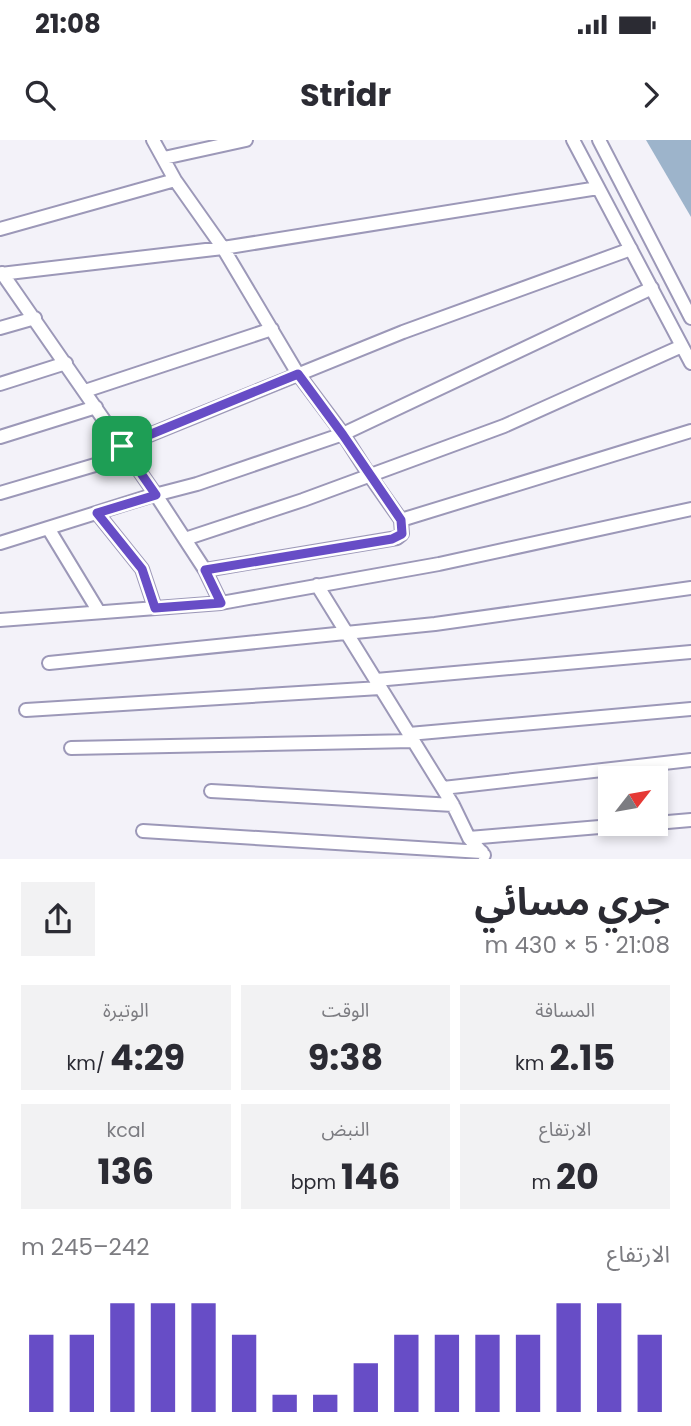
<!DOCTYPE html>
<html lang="ar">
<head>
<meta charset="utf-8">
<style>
  body { margin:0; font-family:Poppins,"Noto Sans Arabic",sans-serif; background:#f2f2f3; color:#2b2b33; direction:rtl; height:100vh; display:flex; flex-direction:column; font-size:26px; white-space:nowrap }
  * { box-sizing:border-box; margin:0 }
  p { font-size:23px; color:#7c7c81 }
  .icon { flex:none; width:38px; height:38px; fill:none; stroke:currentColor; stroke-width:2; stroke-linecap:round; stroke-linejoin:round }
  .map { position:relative; height:719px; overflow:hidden; direction:ltr }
  .details { display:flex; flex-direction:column; background:#fff; flex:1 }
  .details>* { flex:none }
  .needle { width:46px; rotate:59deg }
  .tools { position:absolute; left:598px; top:626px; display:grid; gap:14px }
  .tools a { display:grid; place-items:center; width:70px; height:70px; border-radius:0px; background:#fff; box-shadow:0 4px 10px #0003; font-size:35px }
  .pin { position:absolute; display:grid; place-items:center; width:60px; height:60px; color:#fff; margin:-30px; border-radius:14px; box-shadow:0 4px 10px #0006 }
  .round { display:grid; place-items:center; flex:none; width:74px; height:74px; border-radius:0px; background:#f2f2f3 }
  .headline { display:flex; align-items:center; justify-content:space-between; height:119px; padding:0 21px }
  h1 { font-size:38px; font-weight:700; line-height:52px }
  .stats { display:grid; grid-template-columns:repeat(3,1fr); gap:10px; height:119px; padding:7px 21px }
  .stats div { display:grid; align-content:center; border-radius:0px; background:#f2f2f3; text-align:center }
  .stats b { font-size:35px; font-weight:700 }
  .stats small { font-size:19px; font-weight:400 }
  .stats p { font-size:19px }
  .chart { height:196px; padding:14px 21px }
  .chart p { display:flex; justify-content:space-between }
  .chart svg { width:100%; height:126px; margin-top:7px; stroke:#674dc6; stroke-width:6 }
  .status { display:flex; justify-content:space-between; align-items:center; height:49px; padding:0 35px; background:#fff; direction:ltr }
  .status svg { height:19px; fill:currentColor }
  header { display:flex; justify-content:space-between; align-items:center; height:91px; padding:0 21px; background:#fff; font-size:32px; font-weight:700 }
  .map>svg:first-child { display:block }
  .water { fill:#9db4cb }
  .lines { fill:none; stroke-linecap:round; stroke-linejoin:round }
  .street-casing { stroke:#9c98b8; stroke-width:16 }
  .street { stroke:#fff; stroke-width:12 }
  .route-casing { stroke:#fff; stroke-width:14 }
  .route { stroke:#674dc6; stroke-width:9 }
</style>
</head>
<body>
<div class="status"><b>21:08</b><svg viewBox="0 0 49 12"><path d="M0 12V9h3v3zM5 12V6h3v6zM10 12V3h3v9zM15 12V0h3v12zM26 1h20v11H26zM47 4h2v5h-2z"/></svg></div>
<header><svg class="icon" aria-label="forward" viewBox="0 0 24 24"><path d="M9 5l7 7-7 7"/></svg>Stridr<svg class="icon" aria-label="search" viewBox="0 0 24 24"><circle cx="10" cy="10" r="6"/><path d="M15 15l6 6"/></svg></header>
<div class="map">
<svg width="691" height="719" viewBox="0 0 691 719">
  <rect width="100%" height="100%" fill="#f3f2f9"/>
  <path class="water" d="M646,0H691V77Z"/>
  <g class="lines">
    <g class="street-casing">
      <path id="street" d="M153,0L175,40L223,108L298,234L343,294L370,336L401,380
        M573,0L691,223
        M599,0L691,178
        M164,18L246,0
        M0,89L175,40
        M2,133L156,355L205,430L221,463
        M0,134L223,108L598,48
        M0,188L35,178
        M0,244L66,223
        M85,251L272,189
        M0,297L96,267
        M122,306L403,192L631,109
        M0,353L129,315
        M97,373L142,429L155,468
        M48,388L99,472
        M185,399L303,360L504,286L682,206
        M0,403L147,357L197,344L343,294L652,148
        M205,430L397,398L402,394L401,380L691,291
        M317,445L453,665L469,698L484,715
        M0,480L221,463L439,424L691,369
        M49,523L435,484L691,448
        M376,540L691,512
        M26,570L380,548
        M409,594L691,569
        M71,608L413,601
        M443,648L691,620
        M211,651L453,665
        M656,683L691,680
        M143,691L482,712
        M469,698L635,684"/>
    </g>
    <use href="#street" class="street"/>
  </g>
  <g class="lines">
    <g class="route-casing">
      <path id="route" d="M298,234L343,295L401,380L402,394L392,399L205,430L221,463L155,468L142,429L97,373L156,355L122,306Z"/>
    </g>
    <use href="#route" class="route"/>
  </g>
</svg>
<div class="tools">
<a><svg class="needle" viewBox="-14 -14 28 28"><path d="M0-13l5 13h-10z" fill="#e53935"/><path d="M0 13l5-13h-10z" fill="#7c7c81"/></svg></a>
</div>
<div class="pin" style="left:122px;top:306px;background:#1e9e55"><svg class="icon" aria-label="arrive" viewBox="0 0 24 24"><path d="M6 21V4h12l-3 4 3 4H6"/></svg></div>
</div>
<section class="details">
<div class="headline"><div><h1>جري مسائي</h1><p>21:08 · 5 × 430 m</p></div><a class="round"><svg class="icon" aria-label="share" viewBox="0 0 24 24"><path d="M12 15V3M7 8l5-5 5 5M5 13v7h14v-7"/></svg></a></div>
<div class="stats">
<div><p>المسافة</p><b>2.15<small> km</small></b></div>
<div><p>الوقت</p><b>9:38</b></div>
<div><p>الوتيرة</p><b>4:29<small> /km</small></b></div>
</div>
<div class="stats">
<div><p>الارتفاع</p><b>20<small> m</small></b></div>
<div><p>النبض</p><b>146<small> bpm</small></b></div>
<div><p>kcal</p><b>136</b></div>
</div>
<div class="chart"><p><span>الارتفاع</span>242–245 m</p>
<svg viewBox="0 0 160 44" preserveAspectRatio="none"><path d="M5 44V17M15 44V17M25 44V6M35 44V6M45 44V6M55 44V17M65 44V38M75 44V38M85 44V27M95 44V17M105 44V17M115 44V17M125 44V17M135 44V6M145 44V6M155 44V17"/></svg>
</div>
</section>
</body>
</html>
